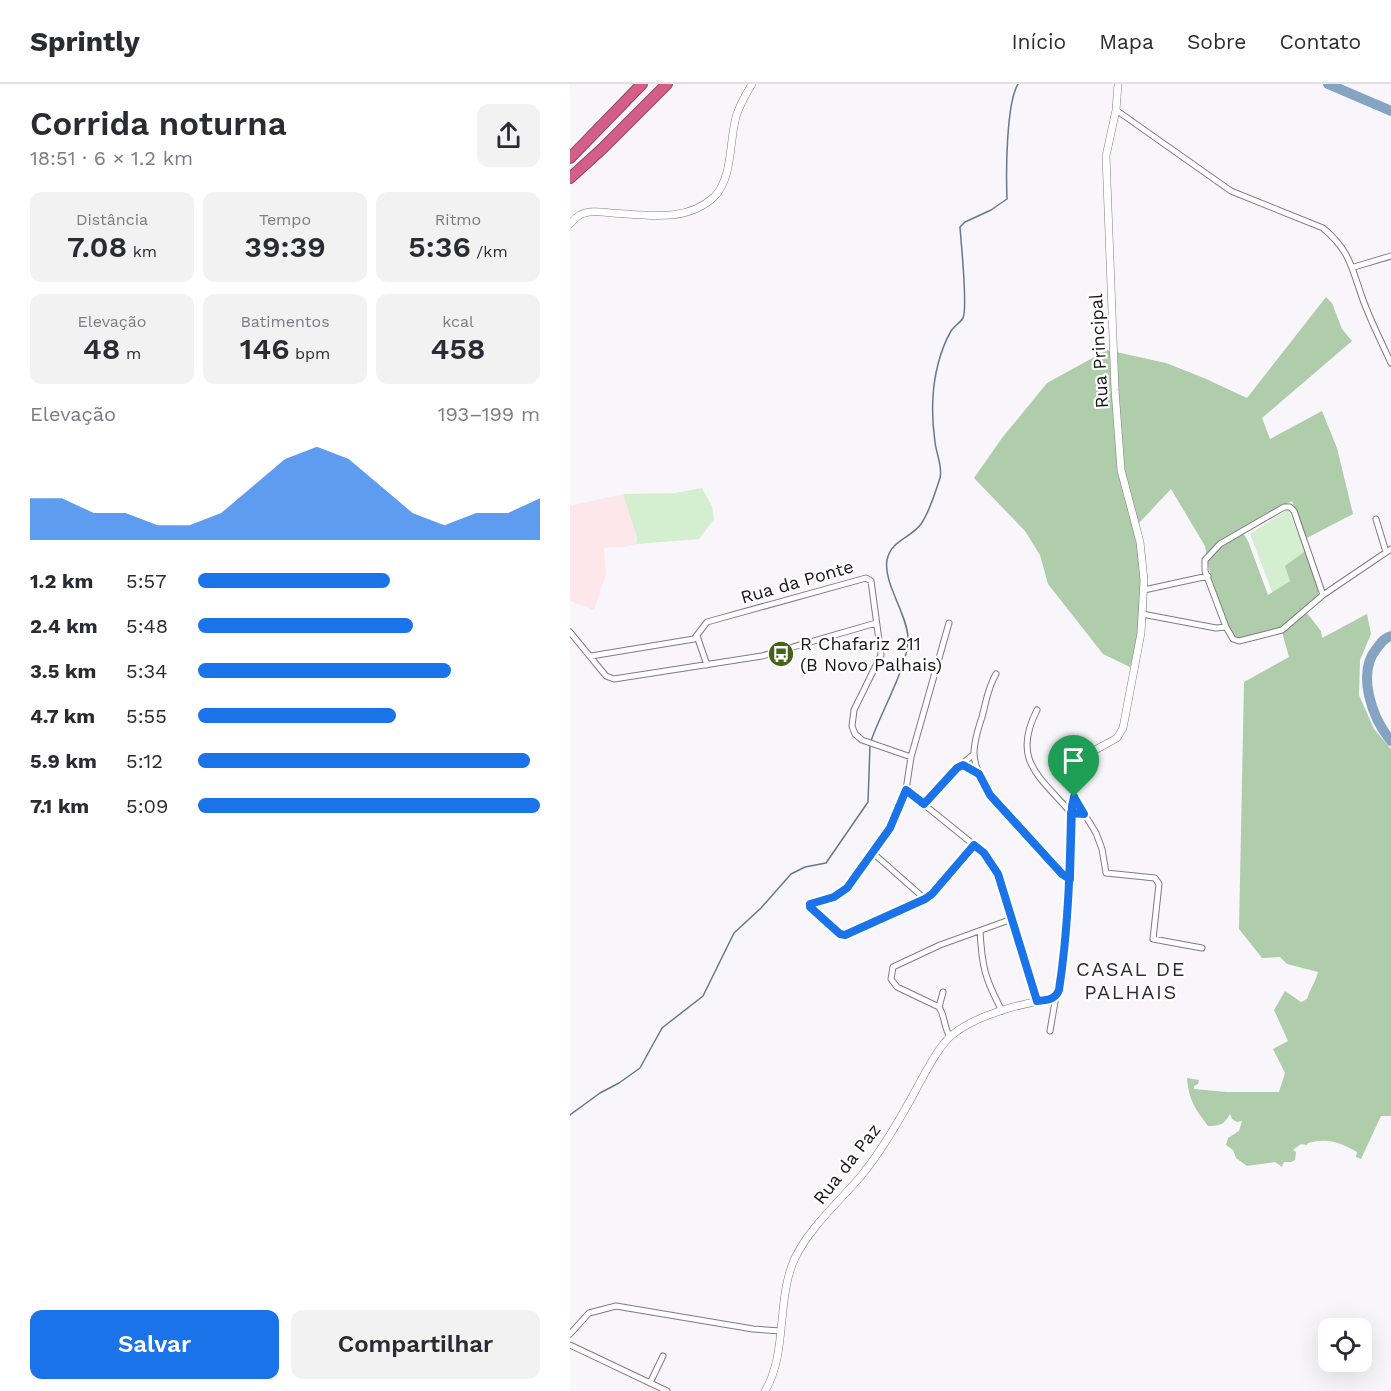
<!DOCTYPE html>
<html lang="pt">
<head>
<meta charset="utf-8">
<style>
  body { margin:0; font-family:"Work Sans",sans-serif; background:#f2f2f3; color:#2b2b33; height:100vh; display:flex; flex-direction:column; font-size:22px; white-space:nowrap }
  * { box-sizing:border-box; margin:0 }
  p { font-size:20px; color:#7c7c81 }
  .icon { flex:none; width:33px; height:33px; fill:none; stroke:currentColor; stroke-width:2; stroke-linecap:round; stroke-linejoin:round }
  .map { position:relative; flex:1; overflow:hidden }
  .side { display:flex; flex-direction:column; background:#fff; width:570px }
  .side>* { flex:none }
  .tools { position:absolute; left:748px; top:1234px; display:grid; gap:12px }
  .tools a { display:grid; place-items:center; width:54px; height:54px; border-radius:12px; background:#fff; box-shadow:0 6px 24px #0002; font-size:30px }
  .pin { position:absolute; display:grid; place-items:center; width:51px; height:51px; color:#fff; margin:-62px -26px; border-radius:50% 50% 50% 0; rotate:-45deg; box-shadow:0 0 6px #0007 }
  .pin .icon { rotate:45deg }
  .round { display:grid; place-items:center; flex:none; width:63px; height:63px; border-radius:12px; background:#f2f2f3 }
  .headline { display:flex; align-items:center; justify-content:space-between; height:102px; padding:0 30px }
  h1 { font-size:33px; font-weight:600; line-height:45px }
  .metrics { display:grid; grid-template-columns:repeat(3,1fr); gap:9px; height:102px; padding:6px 30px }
  .metrics div { display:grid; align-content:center; border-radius:12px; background:#f2f2f3; text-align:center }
  .metrics b { font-size:30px; font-weight:600 }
  .metrics small { font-size:16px; font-weight:400 }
  .metrics p { font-size:16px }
  .chart { height:168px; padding:12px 30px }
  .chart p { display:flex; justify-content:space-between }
  .chart svg { width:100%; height:108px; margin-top:6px; fill:#1a73e8; opacity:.7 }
  .action { display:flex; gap:12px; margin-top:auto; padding:12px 30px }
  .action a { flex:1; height:69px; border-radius:12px; background:#1a73e8; color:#fff; font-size:24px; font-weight:600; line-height:69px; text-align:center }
  .action a+a { background:#f2f2f3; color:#2b2b33 }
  ul { padding:0 30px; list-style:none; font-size:20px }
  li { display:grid; grid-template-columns:96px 72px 1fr; align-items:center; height:45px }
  li i { height:15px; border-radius:8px; background:#1a73e8 }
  header { display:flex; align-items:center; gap:36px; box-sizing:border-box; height:84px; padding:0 30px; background:#fff; border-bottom:2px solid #e1e1e2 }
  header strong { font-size:28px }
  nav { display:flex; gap:33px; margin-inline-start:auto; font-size:21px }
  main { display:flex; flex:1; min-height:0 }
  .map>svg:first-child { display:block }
  .commercial { fill:#fde7ea }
  .green { fill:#d4eed0 }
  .forest { fill:#afccab }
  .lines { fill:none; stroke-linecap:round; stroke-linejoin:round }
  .stream { stroke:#64798e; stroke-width:1.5 }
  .river { stroke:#85a4c1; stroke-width:10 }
  .minor-casing { stroke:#7e7c80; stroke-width:7 }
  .tertiary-casing { stroke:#7e7c80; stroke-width:8 }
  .motorway-casing { stroke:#914560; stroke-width:12 }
  .minor { stroke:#fff; stroke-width:5 }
  .tertiary { stroke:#fff; stroke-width:7 }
  .motorway { stroke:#d35f87; stroke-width:10 }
  .route-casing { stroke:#fff; stroke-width:12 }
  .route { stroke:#1a73e8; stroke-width:8 }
  .labels { text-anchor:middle; stroke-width:4.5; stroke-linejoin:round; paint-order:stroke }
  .street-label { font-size:18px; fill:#161617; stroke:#fff }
  .poi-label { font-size:18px; fill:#161617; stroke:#fff; text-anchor:start }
  .neighbourhood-label { font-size:20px; letter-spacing:1.5px; fill:#2d2c2f; stroke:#fff }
</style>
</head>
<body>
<header>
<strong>Sprintly</strong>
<nav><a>Início</a><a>Mapa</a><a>Sobre</a><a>Contato</a></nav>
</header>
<main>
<section class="side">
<div class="headline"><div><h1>Corrida noturna</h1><p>18:51 · 6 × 1.2 km</p></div><a class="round"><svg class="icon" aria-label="share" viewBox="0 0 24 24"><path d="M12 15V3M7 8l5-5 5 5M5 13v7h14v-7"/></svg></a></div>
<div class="metrics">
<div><p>Distância</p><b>7.08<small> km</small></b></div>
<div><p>Tempo</p><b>39:39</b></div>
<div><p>Ritmo</p><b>5:36<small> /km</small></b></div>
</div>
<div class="metrics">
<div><p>Elevação</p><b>48<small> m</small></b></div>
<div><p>Batimentos</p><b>146<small> bpm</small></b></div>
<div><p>kcal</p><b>458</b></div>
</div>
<div class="chart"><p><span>Elevação</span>193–199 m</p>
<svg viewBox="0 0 160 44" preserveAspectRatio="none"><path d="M0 44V27L10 27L20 33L30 33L40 38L50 38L60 33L70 22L80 11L90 6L100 11L110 22L120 33L130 38L140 33L150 33L160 27V44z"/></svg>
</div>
<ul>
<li><b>1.2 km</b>5:57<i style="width:56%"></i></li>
<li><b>2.4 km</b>5:48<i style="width:63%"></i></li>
<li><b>3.5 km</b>5:34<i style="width:74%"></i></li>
<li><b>4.7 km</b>5:55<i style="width:58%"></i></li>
<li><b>5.9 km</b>5:12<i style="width:97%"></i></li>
<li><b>7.1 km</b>5:09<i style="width:100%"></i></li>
</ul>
<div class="action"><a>Salvar</a><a>Compartilhar</a></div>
</section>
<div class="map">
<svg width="821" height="1307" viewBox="0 0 821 1307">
  <rect width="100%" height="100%" fill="#f8f6fa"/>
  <path class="commercial" d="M53,410L67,453L66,460L54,463L34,464L36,491L24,526L0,517V422Z"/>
  <path class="green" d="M132,404L142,422L144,435L129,455L66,460L67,453L53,410L105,409Z
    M718,425L735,467L716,482L720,497L703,510L680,450Z"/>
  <path class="forest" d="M756,213L762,219L772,245L782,257L692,334L700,355L752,327L767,364L783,430L735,455L722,417L672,447L678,457L698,511L720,497L715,482L735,467L748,505V513L737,529L751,547L752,554L797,530L801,550L790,576L789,611L804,645L821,665V1032H811L791,1075L786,1073L787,1068C769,1058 758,1054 738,1059L737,1061L731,1060L723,1066L726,1068L725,1076L721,1078H714L712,1083L705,1078L677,1082L666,1074L663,1066L656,1061L658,1054L669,1047L672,1037L667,1038L662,1035L660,1030C654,1041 649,1042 638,1042C625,1024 619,1017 617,994L629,996L628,1000L624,1002V1005L657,1008H709L715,989L703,965L718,957L704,926L715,907L731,918L737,915C740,905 745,899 748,888L717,880L710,873L692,874L669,845L674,598L719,573L712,548L669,556L662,551L641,494L635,462L601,405L569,439L578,496L576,535L560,583L533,570L478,500L470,471L455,447L404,394L432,354L477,299L537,266L596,279L634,294L677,314Z"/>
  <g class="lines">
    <path class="stream" d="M301,657C310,630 339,580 338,554C337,529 313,499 317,476C321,456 341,454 351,440C360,427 365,409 370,394C373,383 366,369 365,358C363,344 362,328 363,313C364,292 370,266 381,247C384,242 390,239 393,234C398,224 391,159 390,143L395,138L421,126L437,115C436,90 436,20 448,0
      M0,1031L30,1009L49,999L70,984L92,944L133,912L164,849L191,824L221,790L235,783L256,779L298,718L300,661"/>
    <path class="river" d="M758,0L821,27
      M821,552C814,554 811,559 807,564C786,589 802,634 821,657"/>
    <g class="minor-casing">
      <path id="minor" d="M546,26L661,107L753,144C780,167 781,182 792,213C800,236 811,257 821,279
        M784,183L821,172
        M806,435L816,468
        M574,506L638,492
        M572,530L646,544L656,543L663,555L669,557L712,546L753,511L821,465
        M379,539L341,673L336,706L329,727L320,744L277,804L264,813L240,820V823L269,850L275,851L355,815L362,810L404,761
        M656,543L635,487V476L650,460L714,423H720L724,427L753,511
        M0,548L36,592L44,595L192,572L306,539
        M127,552L137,581
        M21,572L124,555L137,538L296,494L301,497L311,571L284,626L282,642L285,650L292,656L341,673
        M426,590C418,603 416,618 412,633C408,645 404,657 404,669C404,705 467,763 492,790L500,795
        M467,626C441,677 470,692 501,729L514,730
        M393,680L409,690
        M336,706L414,769L428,790L467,917
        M504,713L526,749L532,765L536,789L585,794L589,800L583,855L632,864
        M354,720L387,684L404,670
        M303,769L355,815
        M410,847C412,884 415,894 432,927
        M369,923L373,908
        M480,947L486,912
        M380,953C374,944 375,932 369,923L327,903L321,895L323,883L370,861L442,835
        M0,1250L19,1229L46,1222L183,1245L211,1247
        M0,1261L97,1307
        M80,1299L93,1272"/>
    </g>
    <g class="tertiary-casing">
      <path id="tertiary" d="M0,140C3,137 6,133 10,131C19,126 32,128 42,129C76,131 116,139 144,113C163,94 159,58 166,33C169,22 176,10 182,0
        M195,1307C218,1269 206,1214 225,1174C240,1143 269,1118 291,1092C314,1064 332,1032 349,1000C358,984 369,962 382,951C406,931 450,920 480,915L486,912L489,906L496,862L499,818L505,683L514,672L547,654L553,644L571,549L574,496L570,458L551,386L545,306L536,72L546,26L548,0"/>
    </g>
    <g class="motorway-casing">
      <path id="motorway" d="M0,74L72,0
        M0,94L32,65L97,0"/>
    </g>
    <use href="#minor" class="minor"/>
    <use href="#tertiary" class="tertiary"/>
    <use href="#motorway" class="motorway"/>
  </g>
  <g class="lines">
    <g class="route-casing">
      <path id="route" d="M504,713L502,722L500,792V795L492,790L420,711L409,690L393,681L387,684L354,720L336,706L320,744L277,804L264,813L240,820V823L270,850L275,851L355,815L362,810L404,761L414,769L428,790L467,917C477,916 485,916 489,906C498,847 500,788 501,729L514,730L504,713"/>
    </g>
    <use href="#route" class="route"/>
  </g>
  <defs>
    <g id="bus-disc" transform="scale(1.35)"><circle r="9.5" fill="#466419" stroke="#fff"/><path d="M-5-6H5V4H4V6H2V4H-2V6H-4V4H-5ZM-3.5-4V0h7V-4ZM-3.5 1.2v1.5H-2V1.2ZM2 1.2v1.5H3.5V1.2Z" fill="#fff"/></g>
  </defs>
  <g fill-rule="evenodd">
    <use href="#bus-disc" x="211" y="570"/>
  </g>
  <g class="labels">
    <g class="street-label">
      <text transform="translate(529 267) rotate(-93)" y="6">Rua Principal</text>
      <text transform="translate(227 498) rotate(-16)" y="6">Rua da Ponte</text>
      <text transform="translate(277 1080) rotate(-52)" y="6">Rua da Paz</text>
    </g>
    <g class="poi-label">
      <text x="230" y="566">R Chafariz 211<tspan x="230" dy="21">(B Novo Palhais)</tspan></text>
    </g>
    <g class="neighbourhood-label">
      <text x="561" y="892">CASAL DE<tspan x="561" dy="23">PALHAIS</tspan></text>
    </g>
  </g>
</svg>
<div class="tools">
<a><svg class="icon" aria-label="locate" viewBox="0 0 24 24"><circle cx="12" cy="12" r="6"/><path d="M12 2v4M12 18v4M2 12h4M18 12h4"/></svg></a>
</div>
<div class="pin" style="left:504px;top:713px;background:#1e9e55"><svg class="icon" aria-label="arrive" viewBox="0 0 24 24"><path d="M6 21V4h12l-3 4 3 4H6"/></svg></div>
</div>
</main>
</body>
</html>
